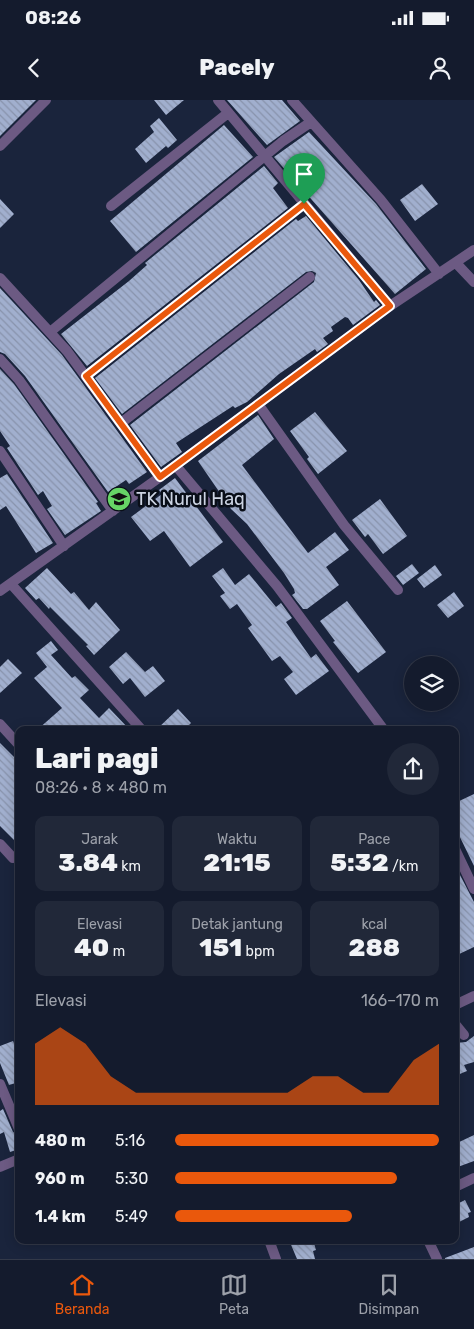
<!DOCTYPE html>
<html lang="id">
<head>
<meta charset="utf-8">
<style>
  body { margin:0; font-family:Rubik,sans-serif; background:#212839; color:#f1f3f6; height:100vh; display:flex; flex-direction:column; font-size:19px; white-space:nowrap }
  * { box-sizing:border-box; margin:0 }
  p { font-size:16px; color:#9da1aa }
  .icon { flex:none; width:28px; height:28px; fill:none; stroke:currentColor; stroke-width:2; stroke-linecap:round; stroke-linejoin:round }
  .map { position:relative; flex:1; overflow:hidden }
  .panel { position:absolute; left:15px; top:626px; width:444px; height:518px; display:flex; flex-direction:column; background:#141b2d; border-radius:10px; box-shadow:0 2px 12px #0003,0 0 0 1px #333949 }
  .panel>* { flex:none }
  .tools { position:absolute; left:404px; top:556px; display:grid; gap:10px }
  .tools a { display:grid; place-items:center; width:55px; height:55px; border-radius:50%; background:#141b2d; box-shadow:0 2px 12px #0003,0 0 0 1px #333949; font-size:25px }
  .pin { position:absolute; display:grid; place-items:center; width:42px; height:42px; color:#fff; margin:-51px -21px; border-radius:50% 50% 50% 0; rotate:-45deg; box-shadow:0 0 5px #0007 }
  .pin .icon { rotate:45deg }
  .round { display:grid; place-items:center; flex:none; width:52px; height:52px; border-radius:26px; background:#212839 }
  .summary { display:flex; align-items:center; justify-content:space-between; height:85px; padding:0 20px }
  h1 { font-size:28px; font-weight:800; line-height:38px }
  .metrics { display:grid; grid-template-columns:repeat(3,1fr); gap:8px; height:85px; padding:5px 20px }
  .metrics div { display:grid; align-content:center; border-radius:10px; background:#212839; text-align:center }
  .metrics b { font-size:25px; font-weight:800 }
  .metrics small { font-size:14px; font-weight:400 }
  .metrics p { font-size:14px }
  .chart { height:140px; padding:10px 20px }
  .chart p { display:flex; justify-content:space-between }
  .chart svg { width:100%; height:90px; margin-top:5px; fill:#ea580c; opacity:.7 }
  ul { padding:0 20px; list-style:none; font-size:16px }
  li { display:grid; grid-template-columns:80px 60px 1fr; align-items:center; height:38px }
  li i { height:12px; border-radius:6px; background:#ea580c }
  .status { display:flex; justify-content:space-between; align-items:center; height:35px; padding:0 25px; background:#141b2d; direction:ltr }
  .status svg { height:14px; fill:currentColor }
  header { display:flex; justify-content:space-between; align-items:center; height:65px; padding:0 20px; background:#141b2d; font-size:22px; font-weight:800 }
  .dock { display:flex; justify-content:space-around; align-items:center; height:70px; border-top:1px solid #333949; background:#141b2d; font-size:14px; color:#9da1aa }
  .dock a { display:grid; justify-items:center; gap:2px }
  .dock .on { color:#ea580c }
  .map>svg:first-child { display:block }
  .building { fill:url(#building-back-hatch) }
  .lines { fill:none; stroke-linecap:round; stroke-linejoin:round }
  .minor { stroke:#6c5a83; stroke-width:10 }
  .route-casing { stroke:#fff; stroke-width:10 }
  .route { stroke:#ea580c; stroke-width:6 }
  .labels { text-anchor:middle; stroke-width:5; stroke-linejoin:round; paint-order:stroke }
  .poi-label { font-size:18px; fill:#ccd4e3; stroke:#090e18; text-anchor:start }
</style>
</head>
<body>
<div class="status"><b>08:26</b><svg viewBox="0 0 49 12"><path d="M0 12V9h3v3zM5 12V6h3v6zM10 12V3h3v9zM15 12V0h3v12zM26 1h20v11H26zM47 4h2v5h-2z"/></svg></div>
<header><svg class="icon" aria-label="back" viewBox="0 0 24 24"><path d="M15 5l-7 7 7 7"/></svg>Pacely<svg class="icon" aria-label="person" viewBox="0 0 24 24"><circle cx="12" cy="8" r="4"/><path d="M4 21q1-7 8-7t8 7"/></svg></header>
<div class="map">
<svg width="474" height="1159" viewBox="0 0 474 1159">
  <defs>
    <pattern id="building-back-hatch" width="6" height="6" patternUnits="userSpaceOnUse" patternTransform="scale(1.25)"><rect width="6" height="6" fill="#a1afce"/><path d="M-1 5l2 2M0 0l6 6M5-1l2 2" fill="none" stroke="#8893ac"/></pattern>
  </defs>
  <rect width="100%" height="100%" fill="#1a243c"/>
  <path class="building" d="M0,0H36L0,36Z
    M154,0H184L166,15Z
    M227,0H282L300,21L267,45Z
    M159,18L177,40L168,48L166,46L146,63L135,49L154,32L150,26Z
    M224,25L253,57L136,152L110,121Z
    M309,32L376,104L426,169L395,194L274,57Z
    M264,66L278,83L273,88L288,108L87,266L61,234L129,181L147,165L145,163Z
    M422,84L438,104L415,121L400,100Z
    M0,99L14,114L0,128Z
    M306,116L359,180L374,202L376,200L380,205L353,225L348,218L345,217L331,227L333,231L323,238L328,244L317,252L315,249L279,274L247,302L235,308L233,306L176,343L182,352L161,367L130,325L314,182L316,173L312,171L306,172L122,314L95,278L296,119L298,121Z
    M0,188L62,255L147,372L129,384L126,380L108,392L25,276L5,254L0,252Z
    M0,269L14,284L98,402L96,403L101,411L65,435L47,409L52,406L43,391L38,395L7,348L10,346L0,331Z
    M315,312L347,351L318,374L307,359L309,357L290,331Z
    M258,315L274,339L242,365L308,453L335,432L349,450L326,467L339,485L307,509H303L292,495L295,493L294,489L284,473L247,424L231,409L198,361Z
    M7,374L53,443L36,453L6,406L0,410V378Z
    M175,378L223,442L190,467L164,431L150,441L131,417L162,394L159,390Z
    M380,399L407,436L383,454L368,434L365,437L352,420Z
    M412,464L419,473L403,485L396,476Z
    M435,465L442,475L424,488L417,479Z
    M47,468L71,494L74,492L89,510L96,502L120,530L94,555L86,546L88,545L50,507L49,509L39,498L36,500L25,488Z
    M223,468L235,485L249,474L276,507L281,503L292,518L286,522L299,541L311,558L316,554L329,571L296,595L284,579L293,572L280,556L272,561L248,528L252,525L237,504L230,509L220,496L225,493L212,476Z
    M454,492L464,506L448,518L437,505Z
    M347,501L386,552L358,573L333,542L335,541L320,521Z
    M51,541L58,550L51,555L72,578L75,576L89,590L80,598L99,618L109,608L130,630H37L62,608L34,578L47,567L36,553Z
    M126,552L145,572L153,566L165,581L145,597L130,578L123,584L109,567Z
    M8,559L22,573L0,593V567Z
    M178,609L191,623L184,630H156Z
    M0,643L19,662V745L0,726Z
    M474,694V766L455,727V703Z
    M455,772L458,776L460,775L474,802V847L455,856Z
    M474,936V962L464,965L467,971L455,976V943L466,942Z
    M13,941L19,956V982L9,985L0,963V946Z
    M3,1009L13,1032L19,1036V1049L10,1052L4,1032L0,1034V1011Z
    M474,1035V1061L455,1068V1044Z
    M465,1100L471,1112L468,1113L469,1117L455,1124V1105Z
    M289,1140H313L316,1150L313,1151L315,1159H297Z
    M474,1147V1159H445V1158Z"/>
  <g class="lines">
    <path class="minor" d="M218,0L390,206
      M292,0L381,100L439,174
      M0,46L46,0
      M111,106L228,13
      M456,163L474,182
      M0,178L67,251L160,377
      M50,232L283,41L311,22
      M0,259L19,280L113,411
      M86,276L304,104
      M258,304L344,425L398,490
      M121,323L310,177
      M0,351L64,446
      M176,366L277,486L384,630
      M11,484L142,630
      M0,491L160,377L390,206L474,150
      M0,624L19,645
      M0,744L13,758
      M455,749L474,789
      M455,905L474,896
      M455,924L464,935
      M0,984L19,1029
      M0,1067L19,1059
      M455,1087L474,1078
      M269,1140L276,1159
      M428,1140L437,1159"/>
  </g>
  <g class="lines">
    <g class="route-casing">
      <path id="route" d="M304,104L390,206L160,377L86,276Z"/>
    </g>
    <use href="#route" class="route"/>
  </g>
  <defs>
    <g id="school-disc" transform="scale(1.25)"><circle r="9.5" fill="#66d466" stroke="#090e18"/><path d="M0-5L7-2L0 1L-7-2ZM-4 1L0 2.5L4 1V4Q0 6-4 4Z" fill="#111"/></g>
  </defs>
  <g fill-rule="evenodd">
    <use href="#school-disc" x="119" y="399"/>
  </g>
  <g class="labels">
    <g class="poi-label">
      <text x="136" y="405">TK Nurul Haq</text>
    </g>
  </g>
</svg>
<div class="tools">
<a><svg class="icon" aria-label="layers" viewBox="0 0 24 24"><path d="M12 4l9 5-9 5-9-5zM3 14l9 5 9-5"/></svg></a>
</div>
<div class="pin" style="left:304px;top:104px;background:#1e9e55"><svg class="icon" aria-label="arrive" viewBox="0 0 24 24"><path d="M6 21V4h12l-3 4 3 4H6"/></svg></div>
<section class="panel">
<div class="summary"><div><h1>Lari pagi</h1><p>08:26 · 8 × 480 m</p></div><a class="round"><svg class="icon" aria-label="share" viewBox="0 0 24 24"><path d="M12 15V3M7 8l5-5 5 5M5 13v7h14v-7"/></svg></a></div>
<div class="metrics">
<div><p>Jarak</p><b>3.84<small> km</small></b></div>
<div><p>Waktu</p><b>21:15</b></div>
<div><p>Pace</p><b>5:32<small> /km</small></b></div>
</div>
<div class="metrics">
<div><p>Elevasi</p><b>40<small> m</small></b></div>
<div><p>Detak jantung</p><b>151<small> bpm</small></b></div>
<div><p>kcal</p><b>288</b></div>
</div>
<div class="chart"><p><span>Elevasi</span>166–170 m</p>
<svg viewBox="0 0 160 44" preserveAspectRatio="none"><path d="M0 44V14L10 6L20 14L30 30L40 38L50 38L60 38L70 38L80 38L90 38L100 38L110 30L120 30L130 38L140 38L150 22L160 14V44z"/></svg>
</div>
<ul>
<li><b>480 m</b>5:16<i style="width:100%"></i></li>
<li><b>960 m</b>5:30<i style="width:84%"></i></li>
<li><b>1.4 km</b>5:49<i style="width:67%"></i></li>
</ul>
</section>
</div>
<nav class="dock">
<a class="on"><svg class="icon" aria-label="home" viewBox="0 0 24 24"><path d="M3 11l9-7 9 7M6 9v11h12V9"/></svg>Beranda</a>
<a><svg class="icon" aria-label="map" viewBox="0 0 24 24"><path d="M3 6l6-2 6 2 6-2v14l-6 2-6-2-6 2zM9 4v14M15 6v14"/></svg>Peta</a>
<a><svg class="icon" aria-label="saved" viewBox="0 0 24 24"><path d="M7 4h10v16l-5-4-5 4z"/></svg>Disimpan</a>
</nav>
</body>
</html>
